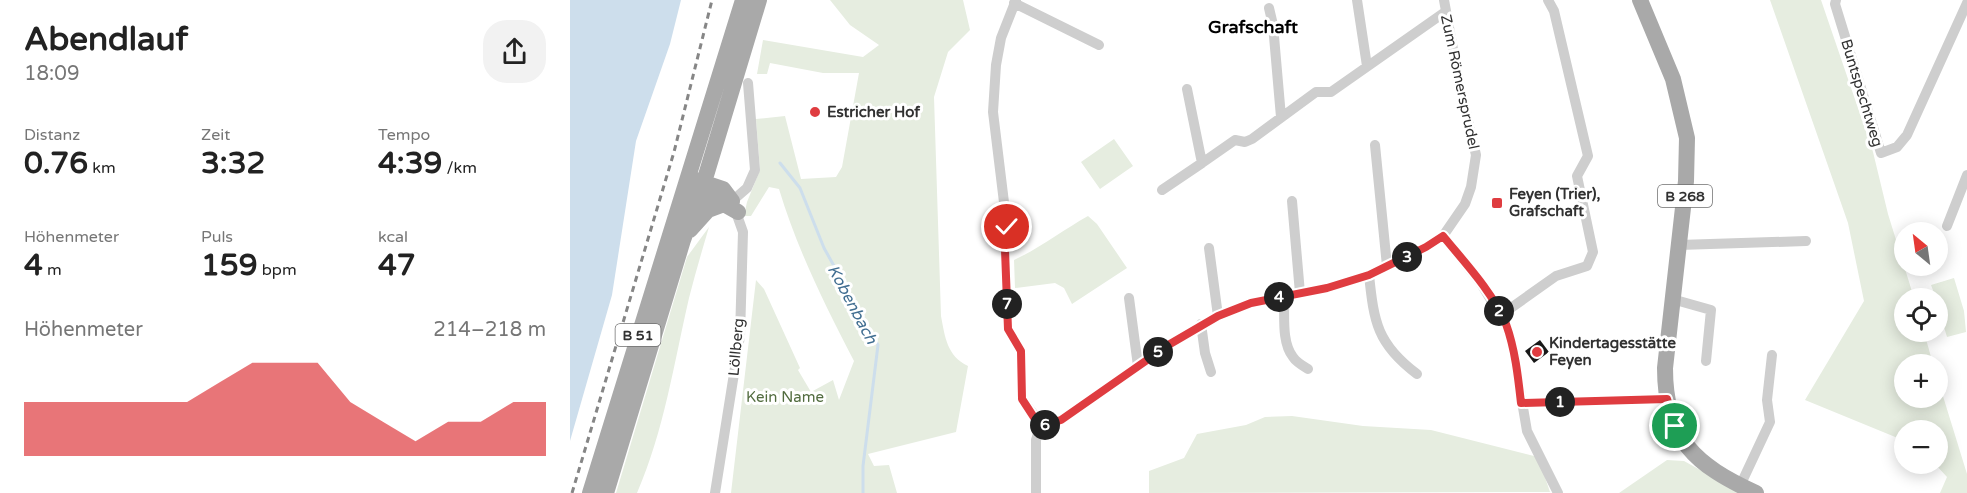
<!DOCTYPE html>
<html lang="de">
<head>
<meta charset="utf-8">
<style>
  body { margin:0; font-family:"Varela Round",sans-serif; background:#f2f2f2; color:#222; height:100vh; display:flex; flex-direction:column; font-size:22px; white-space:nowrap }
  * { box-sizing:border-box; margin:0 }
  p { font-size:20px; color:#767676 }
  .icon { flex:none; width:33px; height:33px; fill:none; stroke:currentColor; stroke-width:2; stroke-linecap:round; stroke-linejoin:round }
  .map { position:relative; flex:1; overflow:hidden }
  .sheet { display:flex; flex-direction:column; background:#fff; width:570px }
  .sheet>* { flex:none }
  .needle { width:39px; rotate:331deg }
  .tools { position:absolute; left:1324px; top:222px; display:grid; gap:12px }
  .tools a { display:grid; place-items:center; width:54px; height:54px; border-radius:50%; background:#fff; box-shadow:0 3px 15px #0003; font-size:30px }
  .pin { position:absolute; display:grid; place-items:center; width:51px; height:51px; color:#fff; margin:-26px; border:3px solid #fff; border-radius:50%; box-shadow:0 2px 6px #0007 }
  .km { position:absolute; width:30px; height:30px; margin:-15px; border-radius:50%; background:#222; color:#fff; font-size:16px; line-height:30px; text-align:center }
  .round { display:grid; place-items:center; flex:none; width:63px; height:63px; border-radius:24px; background:#f2f2f2 }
  .head { display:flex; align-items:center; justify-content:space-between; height:102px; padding:0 24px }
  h1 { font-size:33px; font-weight:700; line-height:45px }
  .stats { display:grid; grid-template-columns:repeat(3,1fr); gap:9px; height:102px; padding:6px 24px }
  .stats div { display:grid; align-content:center }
  .stats b { font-size:30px; font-weight:700 }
  .stats small { font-size:16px; font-weight:400 }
  .stats p { font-size:16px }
  .chart { height:168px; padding:12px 24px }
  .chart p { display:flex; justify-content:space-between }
  .chart svg { width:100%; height:108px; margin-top:6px; fill:#df3c40; opacity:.7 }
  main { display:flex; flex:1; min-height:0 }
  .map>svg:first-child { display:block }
  .green { fill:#e6ede0 }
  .water { fill:#cddeec }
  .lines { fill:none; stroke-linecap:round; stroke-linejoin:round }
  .stream { stroke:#cddeec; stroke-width:3 }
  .building { fill:#181818 }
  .minor { stroke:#cecece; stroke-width:10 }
  .primary { stroke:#a9a9a9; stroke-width:16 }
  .rail { stroke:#868686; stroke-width:3; stroke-dasharray:6 4.5; stroke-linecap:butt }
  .route-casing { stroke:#fff; stroke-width:12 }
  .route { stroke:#df3c40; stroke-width:8 }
  .poi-dot { fill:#df3c40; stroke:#fff; stroke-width:2 }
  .labels { text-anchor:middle; stroke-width:6; stroke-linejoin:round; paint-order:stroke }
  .shield { fill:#fff; stroke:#6f6f6f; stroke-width:1.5 }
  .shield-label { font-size:14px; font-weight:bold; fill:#313131 }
  .street-label { font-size:15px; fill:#313131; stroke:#fff }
  .poi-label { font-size:15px; font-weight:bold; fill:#313131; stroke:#fff; text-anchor:start }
  .park-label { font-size:15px; fill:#526c3f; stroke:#fff }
  .water-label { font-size:16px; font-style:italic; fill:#416e91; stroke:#fff }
  .quarter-label { font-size:18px; font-weight:bold; fill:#000; stroke:#fff }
</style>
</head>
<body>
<main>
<section class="sheet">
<div class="head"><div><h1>Abendlauf</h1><p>18:09</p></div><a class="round"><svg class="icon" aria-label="share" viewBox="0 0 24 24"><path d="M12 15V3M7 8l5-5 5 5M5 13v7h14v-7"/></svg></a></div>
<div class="stats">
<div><p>Distanz</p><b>0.76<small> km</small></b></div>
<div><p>Zeit</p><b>3:32</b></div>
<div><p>Tempo</p><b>4:39<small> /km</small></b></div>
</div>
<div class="stats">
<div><p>Höhenmeter</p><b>4<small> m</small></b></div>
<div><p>Puls</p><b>159<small> bpm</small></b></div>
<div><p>kcal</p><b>47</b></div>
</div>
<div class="chart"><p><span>Höhenmeter</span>214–218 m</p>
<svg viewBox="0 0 160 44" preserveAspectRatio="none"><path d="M0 44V22L10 22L20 22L30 22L40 22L50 22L60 14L70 6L80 6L90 6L100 22L110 30L120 38L130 30L140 30L150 22L160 22V44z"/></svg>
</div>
</section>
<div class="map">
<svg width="1397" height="493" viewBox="0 0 1397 493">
  <rect width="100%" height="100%" fill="#fff"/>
  <path class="green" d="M260,0H393L400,30L378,52L364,97L371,316C375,337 377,356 398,366L386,432L298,454L304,466L319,465L327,493H161L186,280L194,289L230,368L228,370L241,392L263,380L269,400L284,361C255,305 227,249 209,189L199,187L181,216H174L177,202L190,170L186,119L215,116L231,179L266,177L272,167L289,73H253L200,63L197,74H187L193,40L293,57L309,45L280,25Z
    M1200,0H1251L1303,152L1318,214L1344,298H1335V332H1354L1363,364H1335V398H1368V380L1397,474V493H1370L1377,477L1365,464H1368V430H1335V441L1235,400L1294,301L1278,223Z
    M544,139L563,166L530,189L511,162Z
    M518,216L527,224L557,268L502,304L494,288L485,283L445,288L444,260C470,248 493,230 518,216Z
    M139,227C132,251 125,274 119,298C104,363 94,431 67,493H46L117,257Z
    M1384,278L1394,311L1396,332L1377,337L1368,307V298H1366L1361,285Z
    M722,416L793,426L861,430L968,457L980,492L579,493V471L614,458L627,434L676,425L695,417Z
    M1097,460L1114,461L1172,493H1049Z"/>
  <path class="water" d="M0,0H111L100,44L66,141L42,295L0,441Z"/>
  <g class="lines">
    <path class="stream" d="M210,163L230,188L254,248L308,345L293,466V493"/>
  </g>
  <path class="building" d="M970,340L979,352L964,363L955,351Z"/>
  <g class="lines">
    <path class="minor" d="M446,0L431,38L426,65L423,112L437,227L435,250L438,329L451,351L452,399L471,424
      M787,0L797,66
      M1266,0L1265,4L1311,153L1327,147L1337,135L1397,3
      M444,3L529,45
      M699,8L703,25L711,117
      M617,89L632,163L665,140L675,142L682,139L746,92H761L875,12
      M805,145L817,266
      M592,190L632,163
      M722,201L730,293
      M1377,226L1397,175
      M873,236L910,282L935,323L942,343L957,431L988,493
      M1109,245L1236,241
      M639,248L648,316
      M799,275C804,322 807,344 847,374
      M714,296C715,314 711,342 723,357C726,362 733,366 738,369
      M559,298L568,366
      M1102,299L1141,310L1136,361
      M931,315L986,276L1017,266L1023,252L1007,176L1018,156L984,11L978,0
      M631,324L635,353L641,372
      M951,403L1097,399
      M471,424L479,425L491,420L600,344L648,316L681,303L757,288L799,275L856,247L873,236L895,204L901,187L906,155L889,82L874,0
      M1170,486L1200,422L1197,400L1202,355
      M145,493L170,336L173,232L162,201L177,188L185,170L178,83
      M466,493V440L471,424"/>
    <path class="primary" d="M1070,0L1103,79L1117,138L1116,181L1095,368C1095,439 1125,465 1186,493
      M123,183L131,191L168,212
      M120,230L138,210L162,201L153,189L126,180
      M20,493L173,0
      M36,493L113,240L134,182L189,0"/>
    <path class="rail" d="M2,493L104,152L142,0"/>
  </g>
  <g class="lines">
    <g class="route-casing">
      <path id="route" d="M437,227L435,250L438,329L451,351L452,399L467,422L474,425L491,420L600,344L648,316L681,303L757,288L799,275L856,247L873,236C895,263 922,291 936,324C945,349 948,376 951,403L1097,399L1105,426"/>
    </g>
    <use href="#route" class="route"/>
  </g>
  <g class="poi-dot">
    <circle cx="245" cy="112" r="6"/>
    <rect x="921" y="197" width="12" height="12" rx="3"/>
    <circle cx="967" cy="352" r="6"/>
  </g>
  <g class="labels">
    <g class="shield">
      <rect x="1088" y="185" width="54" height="22" rx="4.5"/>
      <rect x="45.5" y="324" width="45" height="22" rx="4.5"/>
    </g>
    <g class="shield-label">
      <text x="1115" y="201">B 268</text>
      <text x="68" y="340">B 51</text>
    </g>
    <g class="street-label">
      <text transform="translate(890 82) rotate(78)" y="5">Zum Römersprudel</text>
      <text transform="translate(1292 93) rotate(73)" y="5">Buntspechtweg</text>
      <text transform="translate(166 347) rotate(-85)" y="5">Löllberg</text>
    </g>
    <g class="poi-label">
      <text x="257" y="117">Estricher Hof</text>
      <text x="939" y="199">Feyen (Trier),<tspan x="939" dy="17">Grafschaft</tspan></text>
      <text x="979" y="348">Kindertagesstätte<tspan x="979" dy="17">Feyen</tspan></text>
    </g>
    <g class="park-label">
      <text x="215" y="402">Kein Name</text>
    </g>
    <g class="water-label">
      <text transform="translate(283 304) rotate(62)" y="6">Kobenbach</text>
    </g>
    <g class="quarter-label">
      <text x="683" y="33">Grafschaft</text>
    </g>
  </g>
</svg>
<div class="tools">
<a><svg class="needle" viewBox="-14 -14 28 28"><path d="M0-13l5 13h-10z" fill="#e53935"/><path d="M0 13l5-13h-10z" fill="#767676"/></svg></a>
<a><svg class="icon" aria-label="locate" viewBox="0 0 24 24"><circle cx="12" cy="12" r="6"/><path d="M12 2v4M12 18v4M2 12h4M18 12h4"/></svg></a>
<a>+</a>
<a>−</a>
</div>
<div class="pin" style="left:1105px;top:426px;background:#1e9e55"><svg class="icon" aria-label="arrive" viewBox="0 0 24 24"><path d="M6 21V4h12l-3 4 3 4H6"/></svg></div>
<div class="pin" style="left:437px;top:227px;background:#d93025"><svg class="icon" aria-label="check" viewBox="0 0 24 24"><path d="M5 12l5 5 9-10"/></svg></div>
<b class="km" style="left:990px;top:402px">1</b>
<b class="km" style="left:929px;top:311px">2</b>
<b class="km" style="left:837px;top:257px">3</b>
<b class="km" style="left:709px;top:297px">4</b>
<b class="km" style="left:588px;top:352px">5</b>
<b class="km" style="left:475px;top:425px">6</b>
<b class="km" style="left:437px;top:304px">7</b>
</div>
</main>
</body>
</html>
